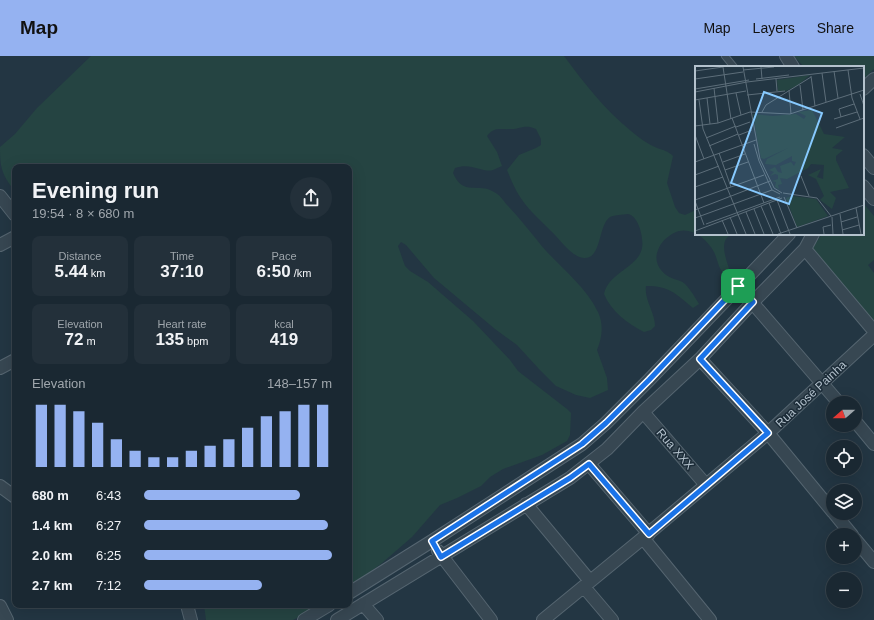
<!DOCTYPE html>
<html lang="en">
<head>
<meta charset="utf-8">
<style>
  body { margin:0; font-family:Helvetica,sans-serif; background:#23303a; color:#f1f3f6; height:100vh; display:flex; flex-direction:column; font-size:15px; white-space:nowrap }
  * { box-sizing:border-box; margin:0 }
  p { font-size:13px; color:#9fa6ac }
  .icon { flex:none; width:22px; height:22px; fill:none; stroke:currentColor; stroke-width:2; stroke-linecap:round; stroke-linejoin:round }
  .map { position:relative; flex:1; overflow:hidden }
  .side { position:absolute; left:12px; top:108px; width:340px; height:444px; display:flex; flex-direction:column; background:#1a2832; border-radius:8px; box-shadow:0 4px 16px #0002,0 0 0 1px #38444d }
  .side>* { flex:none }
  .needle { width:26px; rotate:250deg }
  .buttons { position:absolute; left:826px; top:340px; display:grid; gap:8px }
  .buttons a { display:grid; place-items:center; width:36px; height:36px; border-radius:50%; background:#1a2832; box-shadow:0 4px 16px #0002,0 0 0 1px #38444d; font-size:20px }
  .pin { position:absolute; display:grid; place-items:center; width:34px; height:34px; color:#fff; margin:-17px; border-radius:8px; box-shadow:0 2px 6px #0006 }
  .round { display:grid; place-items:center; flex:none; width:42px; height:42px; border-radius:21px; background:#23303a }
  .overview { display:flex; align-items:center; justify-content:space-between; height:68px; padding:0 20px }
  h1 { font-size:22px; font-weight:700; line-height:30px }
  .metrics { display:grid; grid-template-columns:repeat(3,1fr); gap:6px; height:68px; padding:4px 20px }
  .metrics div { display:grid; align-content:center; border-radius:8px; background:#23303a; text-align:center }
  .metrics b { font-size:17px; font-weight:700 }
  .metrics small { font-size:11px; font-weight:400 }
  .metrics p { font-size:11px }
  .chart { height:112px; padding:8px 20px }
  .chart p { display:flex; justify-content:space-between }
  .chart svg { width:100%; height:72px; margin-top:4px; stroke:#95b2f1; stroke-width:6 }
  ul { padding:0 20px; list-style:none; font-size:13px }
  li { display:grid; grid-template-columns:64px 48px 1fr; align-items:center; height:30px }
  li i { height:10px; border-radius:5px; background:#95b2f1 }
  header { display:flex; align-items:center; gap:24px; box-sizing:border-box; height:56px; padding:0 20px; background:#95b2f1; color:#111 }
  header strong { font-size:19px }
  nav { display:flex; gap:22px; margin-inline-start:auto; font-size:14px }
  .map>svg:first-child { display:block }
  .green { fill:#254442 }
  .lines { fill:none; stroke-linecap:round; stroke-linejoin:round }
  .service-casing { stroke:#556570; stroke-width:8 }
  .minor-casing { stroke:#556570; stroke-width:14 }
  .service { stroke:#374752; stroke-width:6 }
  .minor { stroke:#374752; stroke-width:12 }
  .route-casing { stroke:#fff; stroke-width:8 }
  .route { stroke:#1a73e8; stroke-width:5 }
  .labels { text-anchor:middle; stroke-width:3; stroke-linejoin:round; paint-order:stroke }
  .street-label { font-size:12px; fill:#b4c2cd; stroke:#1c2c38 }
  .inset-road { fill:none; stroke:#5d6e7a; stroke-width:1 }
  .view { fill:#87caff; fill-opacity:0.15; stroke:#87caff; stroke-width:2 }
  .inset-edge { fill:none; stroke:#b4c2cd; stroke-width:2 }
</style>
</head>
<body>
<header>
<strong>Map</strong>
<nav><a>Map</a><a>Layers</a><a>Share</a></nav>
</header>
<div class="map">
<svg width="874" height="564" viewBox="0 0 874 564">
  <rect width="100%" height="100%" fill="#233643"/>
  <path class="green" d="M91,0H564C584,27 605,54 631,75C639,82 648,88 657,92C663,94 668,95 673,100L667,127L675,151L679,157L685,159L696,154V178H733C716,183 728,207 731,219C727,218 723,218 721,214C718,209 717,202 714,196C706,181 688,168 672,178C663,184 660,188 657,197C654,209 663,219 674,223C677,224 682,225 685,228C690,233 695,241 699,248L693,252C676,238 670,230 646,230C644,244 655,256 655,270L651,274L644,276C628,268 611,255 604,238C609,216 638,212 642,192C644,183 639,160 628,158C625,158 622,159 619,159C616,159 612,160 610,161C598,169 602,203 584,202C571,201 560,183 551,175C539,163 526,152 517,136C513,129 510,121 507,114L519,99L536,92L541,89V83L536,73C525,68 521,73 511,73C500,74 495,70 487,80L497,96L502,110C499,111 496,113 493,114C483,117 471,106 455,112L453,117C463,141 479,126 494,136C500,139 503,144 507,149C518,160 527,172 537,184C556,209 584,227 598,256C604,269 602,282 597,294L607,322L608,334L590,342L576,339L556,330L539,313L517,289L495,273L434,222L406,189L401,186L398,190L405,210L410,215L428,226L473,265L510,304L518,315L567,353L571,357L570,379L567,385L542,399L503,413L490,421L481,430L457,442L440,449L412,481L382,507L349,532V111H15V136C2,118 0,113 0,91L15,78L37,52Z
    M794,0H874V13L863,23V11H804Z
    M863,147L874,160V204L868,209L874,217V269L811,194L822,178H863Z
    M204,549H322L293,564H206Z"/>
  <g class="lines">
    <g class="service-casing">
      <path id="service" d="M725,0L734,11"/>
    </g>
    <g class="minor-casing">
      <path id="minor" d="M786,0L793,11
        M863,33L874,23
        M863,99L874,112
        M863,130L874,143
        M0,140L15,159
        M0,189L15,181
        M805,193L874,275
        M738,230L839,347
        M700,303L768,377L833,456
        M0,312L15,304
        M643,356L706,429
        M855,365L874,388
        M589,408L649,478
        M0,430L15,441
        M526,448L590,525
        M834,457L852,479
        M643,482L710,564
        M855,483L874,506
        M438,495L491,564
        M584,531L612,564
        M349,537L432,485L582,388L606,367L649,324L789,178
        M363,548L377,564
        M187,549L191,564
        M0,550L7,564
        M304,564L329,549
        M337,564L570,422L607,393L643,356L700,303L753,246L805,193L813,178
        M543,564L643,482L768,377L874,279"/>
    </g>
    <use href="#service" class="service"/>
    <use href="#minor" class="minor"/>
  </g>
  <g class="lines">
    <g class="route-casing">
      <path id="route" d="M738,230L753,246L700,303L768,377L649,478L589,408L570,422L441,501L432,485L582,388L606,367L649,324Z"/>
    </g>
    <use href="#route" class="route"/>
  </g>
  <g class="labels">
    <g class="street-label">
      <text transform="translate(811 338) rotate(-43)" y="4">Rua José Painha</text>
      <text transform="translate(675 393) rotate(49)" y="4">Rua XXX</text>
    </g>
  </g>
  <g transform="translate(695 10)">
    <rect width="169" height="169" fill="#233643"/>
    <path d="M115,9L103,19L91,25H83L82,14ZM117,44L129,68L150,71L137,82L148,84L141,90V94L154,122L135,126L141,132L137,143L125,134L129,130L121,113L113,109L126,103L122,111L128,113L129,99L116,98L113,102L92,113L85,112L87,118L83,119L84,123L80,121L81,116L77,115L83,113V109L80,108L75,110L79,106L74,104L80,101L83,106L87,107L85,100L96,96L99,100L101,96L97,95V90L81,99L70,98L72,93L93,82L69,93L66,92L62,72L58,48L78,50L101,48L109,53L111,50L103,46ZM98,130L121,133L133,150L102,161L91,132Z" fill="#254442"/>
    <path class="inset-road" d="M28,1L36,53M48,1L65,93L79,122L87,127M66,1L67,13M48,4L79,1M153,4L157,32L165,53M0,5L28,1M139,5L143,32M127,7L131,36M116,10L120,40M0,13L48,6M61,13L94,9M81,13L82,25M105,19L108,44M19,22L23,57M0,23L54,14M94,24L96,48M0,26L52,16L169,2M41,27L46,49M165,28L169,40M52,29L90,25M12,32L15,58M0,34L51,25M4,34L8,63L51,168M67,46L71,39L116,11M146,51L144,43L159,38M37,52L69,137M139,53L162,46M0,60L23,57L55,46L95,48L169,24M41,61L55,56M141,62L169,52M0,69L9,93M44,69L57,64M11,72L41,60M59,78L64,95L77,124L85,128M14,80L43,68M24,87L36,121M0,96L61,74M28,96L50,88M30,104L53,96M0,109L24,100M106,110L114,130M0,121L28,111M88,127L122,132L136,150M89,131L102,162M0,134L69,109M82,134L95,168M0,135L9,159M74,137L86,168M66,140L78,168M161,142L166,168M59,143L69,168M0,144L75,115M51,146L60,168M145,148L148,168M35,151L42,168M137,151L138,168M0,152L77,124M27,154L33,168M146,156L162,151M11,158L85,131M147,164L164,159M0,165L87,132M83,168L169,139M129,168L128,161L136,159"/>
    <path class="view" d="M69,26L127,47L94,138L36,117Z"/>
    <rect width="169" height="169" class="inset-edge"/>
  </g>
</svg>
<div class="buttons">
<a><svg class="needle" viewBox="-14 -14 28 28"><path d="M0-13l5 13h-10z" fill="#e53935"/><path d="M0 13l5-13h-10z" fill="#9fa6ac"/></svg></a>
<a><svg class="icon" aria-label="locate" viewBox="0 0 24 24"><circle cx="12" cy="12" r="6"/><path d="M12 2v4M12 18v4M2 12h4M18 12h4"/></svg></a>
<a><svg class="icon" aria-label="layers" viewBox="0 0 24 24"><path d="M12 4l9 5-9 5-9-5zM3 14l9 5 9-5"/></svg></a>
<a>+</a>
<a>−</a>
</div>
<div class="pin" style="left:738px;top:230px;background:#1e9e55"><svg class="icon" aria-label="arrive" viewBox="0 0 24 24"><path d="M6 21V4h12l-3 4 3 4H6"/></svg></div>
<section class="side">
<div class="overview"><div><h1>Evening run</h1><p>19:54 · 8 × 680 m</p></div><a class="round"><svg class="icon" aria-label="share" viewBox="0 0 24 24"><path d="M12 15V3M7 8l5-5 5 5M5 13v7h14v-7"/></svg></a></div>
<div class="metrics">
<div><p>Distance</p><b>5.44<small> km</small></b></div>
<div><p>Time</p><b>37:10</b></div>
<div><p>Pace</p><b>6:50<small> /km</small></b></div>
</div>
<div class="metrics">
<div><p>Elevation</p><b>72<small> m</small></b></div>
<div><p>Heart rate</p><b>135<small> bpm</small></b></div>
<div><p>kcal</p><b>419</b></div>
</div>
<div class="chart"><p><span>Elevation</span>148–157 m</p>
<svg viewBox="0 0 160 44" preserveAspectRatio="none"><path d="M5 44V6M15 44V6M25 44V10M35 44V17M45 44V27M55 44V34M65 44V38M75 44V38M85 44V34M95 44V31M105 44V27M115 44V20M125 44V13M135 44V10M145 44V6M155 44V6"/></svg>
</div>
<ul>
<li><b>680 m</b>6:43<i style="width:83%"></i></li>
<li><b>1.4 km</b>6:27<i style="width:98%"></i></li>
<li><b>2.0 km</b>6:25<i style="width:100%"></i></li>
<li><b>2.7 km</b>7:12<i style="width:63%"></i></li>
</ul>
</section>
</div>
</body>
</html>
